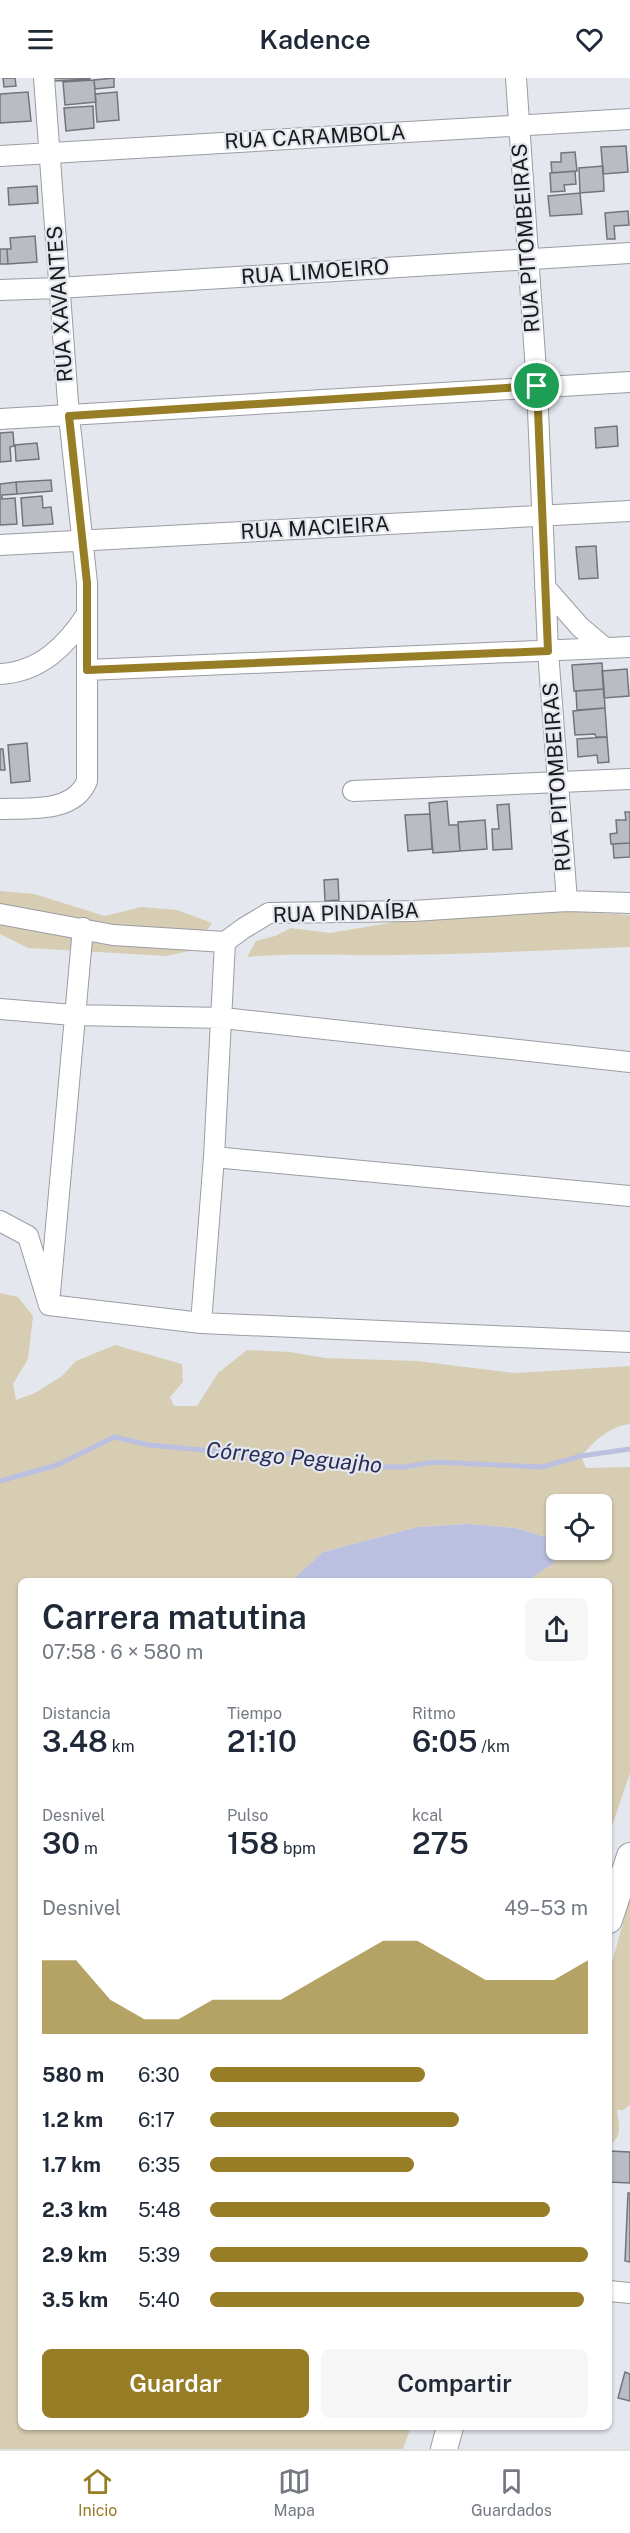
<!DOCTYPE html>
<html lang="es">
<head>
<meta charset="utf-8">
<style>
  body { margin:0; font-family:"Public Sans",sans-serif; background:#f6f6f7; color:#1f2937; height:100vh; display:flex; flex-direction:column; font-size:22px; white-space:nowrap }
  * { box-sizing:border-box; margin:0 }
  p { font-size:20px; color:#747a83 }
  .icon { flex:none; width:33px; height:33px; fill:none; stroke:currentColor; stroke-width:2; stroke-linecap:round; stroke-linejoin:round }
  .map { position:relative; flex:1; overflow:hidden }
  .sheet { position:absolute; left:18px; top:1500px; width:594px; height:852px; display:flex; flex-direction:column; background:#fff; border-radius:9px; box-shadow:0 2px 4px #0004 }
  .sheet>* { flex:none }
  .tools { position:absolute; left:546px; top:1416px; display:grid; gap:12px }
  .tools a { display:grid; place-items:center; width:66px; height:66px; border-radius:9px; background:#fff; box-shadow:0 2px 4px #0004; font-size:30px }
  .pin { position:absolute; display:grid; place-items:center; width:51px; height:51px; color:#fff; margin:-26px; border:3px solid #fff; border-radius:50%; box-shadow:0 2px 6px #0007 }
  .round { display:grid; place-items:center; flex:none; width:63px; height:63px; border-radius:9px; background:#f6f6f7 }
  .head { display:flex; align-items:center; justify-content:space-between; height:102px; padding:0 24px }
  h1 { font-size:33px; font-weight:600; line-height:45px }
  .metrics { display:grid; grid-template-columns:repeat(3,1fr); gap:9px; height:102px; padding:6px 24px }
  .metrics div { display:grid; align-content:center }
  .metrics b { font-size:30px; font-weight:600 }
  .metrics small { font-size:16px; font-weight:400 }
  .metrics p { font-size:16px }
  .chart { height:168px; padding:12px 24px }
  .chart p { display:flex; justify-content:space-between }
  .chart svg { width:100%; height:108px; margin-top:6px; fill:#977d25; opacity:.7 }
  .primary-button { display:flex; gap:12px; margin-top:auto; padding:12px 24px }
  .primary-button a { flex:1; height:69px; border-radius:9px; background:#977d25; color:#fff; font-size:24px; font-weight:600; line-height:69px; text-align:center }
  .primary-button a+a { background:#f6f6f7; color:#1f2937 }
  ul { padding:0 24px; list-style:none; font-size:20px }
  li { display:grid; grid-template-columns:96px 72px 1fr; align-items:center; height:45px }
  li i { height:15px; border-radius:8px; background:#977d25 }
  header { display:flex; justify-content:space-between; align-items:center; height:78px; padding:0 24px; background:#fff; font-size:27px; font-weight:600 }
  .menu { display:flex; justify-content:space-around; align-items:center; height:84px; border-top:2px solid #e0e1e3; background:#fff; font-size:16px; color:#747a83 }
  .menu a { display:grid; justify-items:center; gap:3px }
  .menu .on { color:#977d25 }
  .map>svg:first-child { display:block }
  .green { fill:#d6cdb2 }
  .water { fill:#bcc0e0 }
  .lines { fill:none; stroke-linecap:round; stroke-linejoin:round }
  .stream { stroke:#bcc0e0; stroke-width:5 }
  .building { fill:#babcc3; stroke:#74757c; stroke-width:1.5 }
  .minor-casing { stroke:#9b9ca3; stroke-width:22 }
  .major-casing { stroke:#9b9ca3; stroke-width:28 }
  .minor { stroke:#fff; stroke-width:20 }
  .major { stroke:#fff; stroke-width:26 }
  .route-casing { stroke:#fff; stroke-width:12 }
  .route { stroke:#977d25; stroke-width:8 }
  .labels { text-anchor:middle; stroke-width:4.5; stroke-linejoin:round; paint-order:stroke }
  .street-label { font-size:21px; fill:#191a1c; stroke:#e5e7ef }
  .water-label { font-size:22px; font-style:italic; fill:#292c56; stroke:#e5e7ef }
</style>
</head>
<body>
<header><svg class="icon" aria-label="menu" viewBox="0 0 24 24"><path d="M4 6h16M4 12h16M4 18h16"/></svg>Kadence<svg class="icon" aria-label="heart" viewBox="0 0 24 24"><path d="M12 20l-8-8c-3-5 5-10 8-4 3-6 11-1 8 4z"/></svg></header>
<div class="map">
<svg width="630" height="2371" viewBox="0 0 630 2371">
  <rect width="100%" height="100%" fill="#e5e7ef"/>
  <path class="green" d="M0,813L34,816L105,838L141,829L177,832L212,845L193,872L167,878L28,870L0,856Z
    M561,833L630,837V869C553,872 475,876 397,877C347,878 297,874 247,879L256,863L275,858L291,850L330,855L407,842Z
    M0,1215L18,1219L33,1238L28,1281L13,1306L16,1322L35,1315L62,1298L76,1283L115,1267L182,1286L183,1304L170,1319L174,1328H197L218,1295L247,1272L290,1274L325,1280L417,1283L515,1295L630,1288V1346C608,1349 595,1363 581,1378L586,1390L630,1389V1695L609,1757V1503H531L534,1498L553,1486L559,1472H602V1426H556V1462L515,1450L468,1446L418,1449L323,1474L291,1503H21V2349H411L403,2371H0Z
    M630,1819V2027L623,2032H617C619,2046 623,2059 609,2067V1896Z"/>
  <path class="water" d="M468,1446L515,1450L556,1462V1472H559L553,1486L534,1498L531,1503H291L323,1474L418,1449Z"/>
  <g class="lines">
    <path class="stream" d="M0,1403L57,1387L114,1359L149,1367L246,1376H299L378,1389H405L434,1384L542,1389L581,1378L630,1371"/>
  </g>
  <path class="building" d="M3,0H15L16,8L4,9Z
    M53,0H90V1L54,3Z
    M114,0V9L95,11L94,2Z
    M94,2L96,24L65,27L63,4Z
    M28,14L31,43L0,45V16Z
    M117,14L119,42L97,44L95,16Z
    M93,28L94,50L66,53L64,30Z
    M626,68L628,94L603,96L601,69Z
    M575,74L577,93L552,95L551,84H561V75Z
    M603,88L604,113L580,115L579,90Z
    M575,93L576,106L564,107L565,113L551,114L550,95Z
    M37,108L38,125L9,127L8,110Z
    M580,115L582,136L550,138L548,118Z
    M628,133L629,147L614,148L615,161H607L605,135Z
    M35,158L37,184L8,186L7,171H11L10,160Z
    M0,171H7L8,186H0Z
    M617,348L618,368L596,370L595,350Z
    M13,354L14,368L10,369L11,383L0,384V355Z
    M37,365L39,381L16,383L15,367Z
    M51,402L52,413L17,416L16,404Z
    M16,404L17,416L2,417V421L15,420L17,446L0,447V406Z
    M42,418L43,430L51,429L53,446L23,448L21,420Z
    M596,468L598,500L579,501L576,469Z
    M602,585L604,611L574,613L572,587Z
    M627,591L629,618L604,620L602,593Z
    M604,611L605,630L577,632L576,613Z
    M605,630L607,659H596L595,656L575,657L573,633Z
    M607,659L609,684L598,685L597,677L578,679L577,661Z
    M27,665L30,703L11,705L8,667Z
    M0,671H3L5,692H0Z
    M447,723L449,747H458L460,773L433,775L429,725Z
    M509,726L512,771L493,772L492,751H499L497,727Z
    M625,734H630V765L611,766L610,756L617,755L616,742H626Z
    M430,736L432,771L408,773L405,737Z
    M485,742L487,771L460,773L458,744Z
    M630,765V779L614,780L613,766Z
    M338,801L339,822L325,823L324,802Z
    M609,2073L630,2074V2105L609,2104Z
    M628,2115H630V2184L625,2183Z
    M625,2294L630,2296V2323L618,2320Z"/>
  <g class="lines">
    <g class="minor-casing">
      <path id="minor" d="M516,0L537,308L548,573L567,823
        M0,78L630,41
        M0,212L58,210L630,175
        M0,341L630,304
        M0,467L630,433
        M545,509L580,549L605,570
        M87,592L630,569
        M0,596C40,594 66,568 87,536
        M353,713L630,701
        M0,731C30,730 74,735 87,703V505L69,338L44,0
        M0,836L113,857L225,864L244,850L269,835L413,833L567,823L630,825
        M0,931L73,937L223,940L630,984
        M214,1079L630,1118
        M0,1143L28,1158L49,1227L201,1245L630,1264
        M50,1215L83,850
        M201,1245L214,1079L225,864
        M609,2213L630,2215"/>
    </g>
    <g class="major-casing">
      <path id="major" d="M609,1842L630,1778
        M444,2371L450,2349"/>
    </g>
    <use href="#minor" class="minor"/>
    <use href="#major" class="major"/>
  </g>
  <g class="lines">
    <g class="route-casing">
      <path id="route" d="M537,308L548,573L87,592V505L69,338Z"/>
    </g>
    <use href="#route" class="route"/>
  </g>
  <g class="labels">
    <g class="street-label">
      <text transform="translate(315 59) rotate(-3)" y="7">RUA CARAMBOLA</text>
      <text transform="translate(526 160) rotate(-94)" y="7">RUA PITOMBEIRAS</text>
      <text transform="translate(315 194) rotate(-4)" y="7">RUA LIMOEIRO</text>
      <text transform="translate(60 226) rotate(-94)" y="7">RUA XAVANTES</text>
      <text transform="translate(315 450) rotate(-3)" y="7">RUA MACIEIRA</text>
      <text transform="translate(557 699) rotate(-94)" y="7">RUA PITOMBEIRAS</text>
      <text transform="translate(346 835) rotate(-2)" y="7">RUA PINDAÍBA</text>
    </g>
    <g class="water-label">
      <text transform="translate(294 1379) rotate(5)" y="8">Córrego Peguajho</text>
    </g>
  </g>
</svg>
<div class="tools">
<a><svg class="icon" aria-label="locate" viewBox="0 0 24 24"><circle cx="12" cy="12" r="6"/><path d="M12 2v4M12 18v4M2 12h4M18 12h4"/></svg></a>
</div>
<div class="pin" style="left:537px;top:308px;background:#1e9e55"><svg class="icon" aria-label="arrive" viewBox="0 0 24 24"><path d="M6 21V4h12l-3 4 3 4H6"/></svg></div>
<section class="sheet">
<div class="head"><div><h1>Carrera matutina</h1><p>07:58 · 6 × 580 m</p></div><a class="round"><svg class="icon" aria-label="share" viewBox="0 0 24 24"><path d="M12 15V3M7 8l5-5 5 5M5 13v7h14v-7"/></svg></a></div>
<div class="metrics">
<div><p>Distancia</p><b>3.48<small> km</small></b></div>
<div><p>Tiempo</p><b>21:10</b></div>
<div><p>Ritmo</p><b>6:05<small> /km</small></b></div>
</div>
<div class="metrics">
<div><p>Desnivel</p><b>30<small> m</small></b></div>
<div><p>Pulso</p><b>158<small> bpm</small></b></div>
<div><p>kcal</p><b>275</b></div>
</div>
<div class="chart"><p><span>Desnivel</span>49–53 m</p>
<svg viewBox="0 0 160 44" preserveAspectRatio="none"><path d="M0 44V14L10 14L20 30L30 38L40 38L50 30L60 30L70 30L80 22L90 14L100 6L110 6L120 14L130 22L140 22L150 22L160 14V44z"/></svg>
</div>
<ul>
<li><b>580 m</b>6:30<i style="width:57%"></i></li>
<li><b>1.2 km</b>6:17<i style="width:66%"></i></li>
<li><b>1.7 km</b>6:35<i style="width:54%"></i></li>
<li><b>2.3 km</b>5:48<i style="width:90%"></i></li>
<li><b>2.9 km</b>5:39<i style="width:100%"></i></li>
<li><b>3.5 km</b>5:40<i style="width:99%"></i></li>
</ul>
<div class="primary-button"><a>Guardar</a><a>Compartir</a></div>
</section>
</div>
<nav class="menu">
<a class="on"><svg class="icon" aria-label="home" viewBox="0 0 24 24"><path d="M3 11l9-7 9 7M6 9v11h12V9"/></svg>Inicio</a>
<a><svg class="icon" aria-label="map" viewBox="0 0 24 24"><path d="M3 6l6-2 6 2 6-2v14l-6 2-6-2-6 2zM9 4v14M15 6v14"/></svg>Mapa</a>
<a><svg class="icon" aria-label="saved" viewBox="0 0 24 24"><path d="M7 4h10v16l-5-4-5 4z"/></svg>Guardados</a>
</nav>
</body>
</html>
